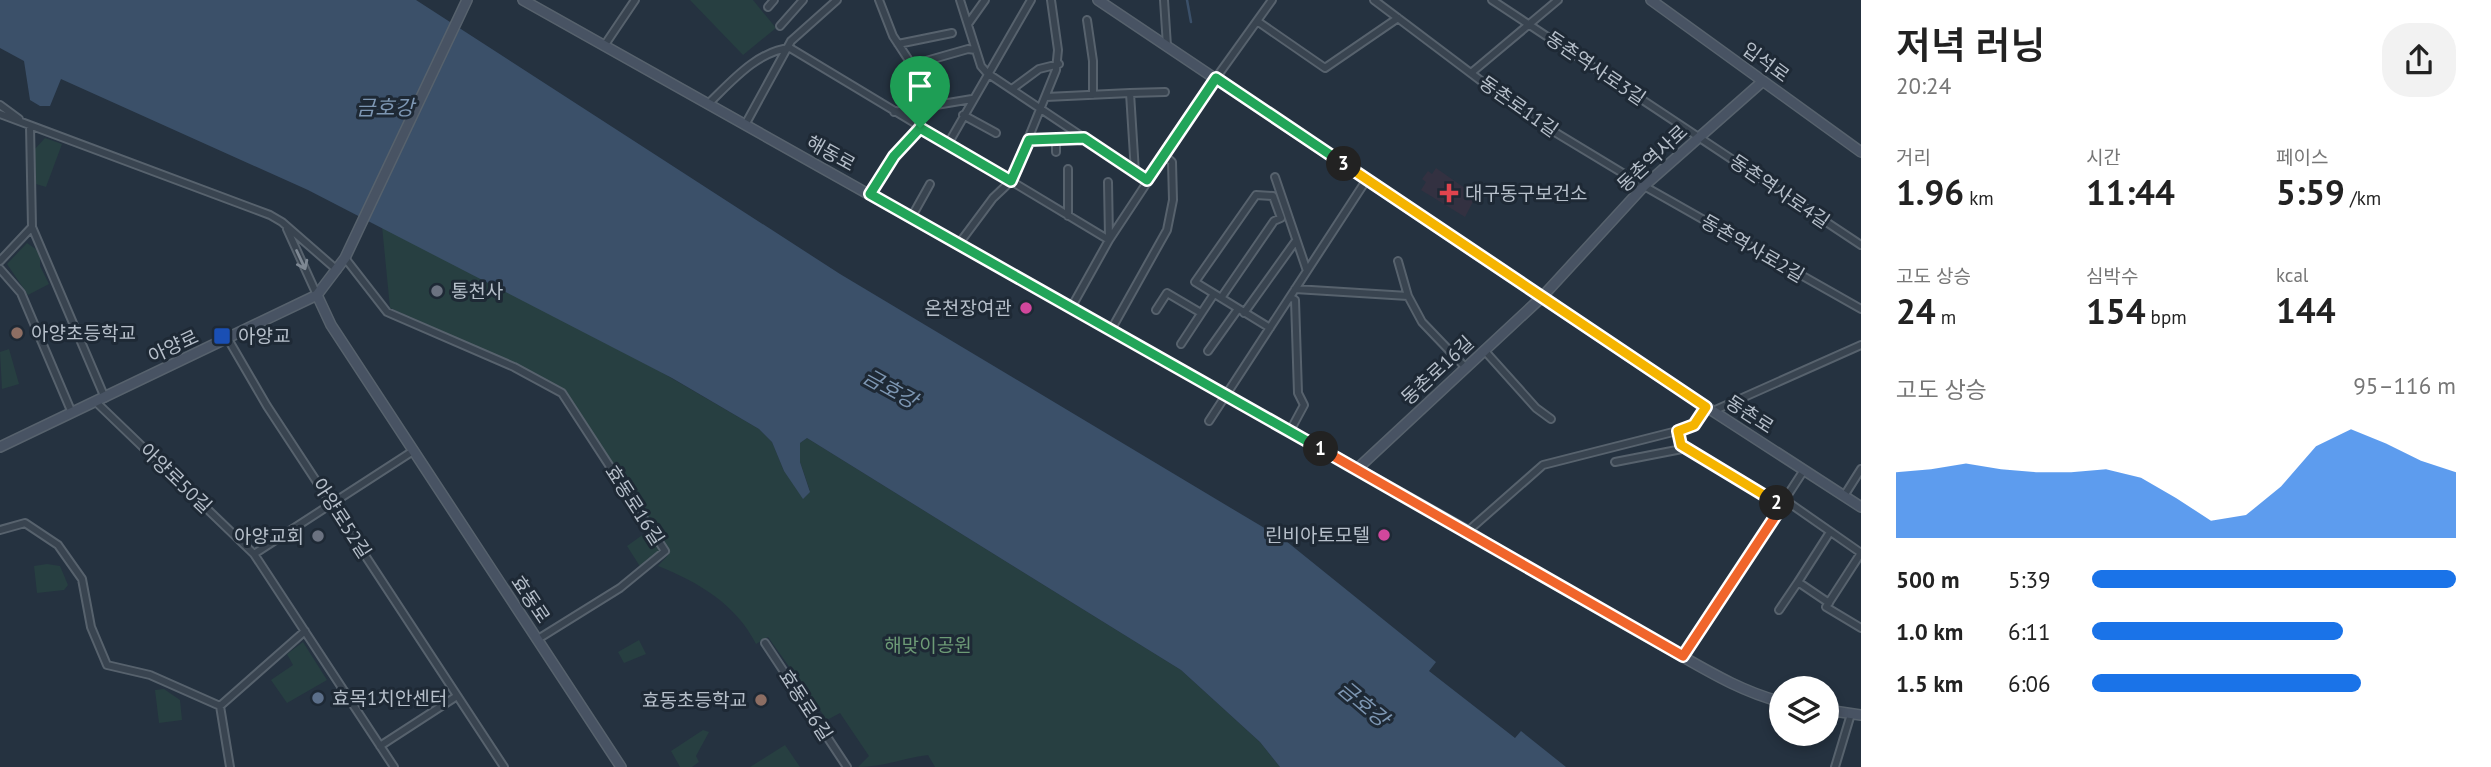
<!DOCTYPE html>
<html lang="ko">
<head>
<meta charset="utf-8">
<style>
  body { margin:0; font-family:"PT Sans","Noto Sans KR",sans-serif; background:#f2f2f2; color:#222; height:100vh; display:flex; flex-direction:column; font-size:26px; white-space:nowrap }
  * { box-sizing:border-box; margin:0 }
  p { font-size:23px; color:#767676 }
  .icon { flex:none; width:38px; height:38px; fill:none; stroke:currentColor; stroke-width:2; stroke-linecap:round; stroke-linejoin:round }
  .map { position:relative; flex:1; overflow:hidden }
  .panel { display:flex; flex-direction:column; background:#fff; width:630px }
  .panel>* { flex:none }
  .controls { position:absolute; left:1769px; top:676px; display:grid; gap:14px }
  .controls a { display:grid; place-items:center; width:70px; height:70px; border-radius:50%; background:#fff; box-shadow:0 4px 10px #0003; font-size:35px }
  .pin { position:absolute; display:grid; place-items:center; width:60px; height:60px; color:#fff; margin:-72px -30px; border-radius:50% 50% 50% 0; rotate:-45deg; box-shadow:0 0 7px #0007 }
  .pin .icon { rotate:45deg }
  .km { position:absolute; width:35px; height:35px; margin:-18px; border-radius:50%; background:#222; color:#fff; font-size:19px; line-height:35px; text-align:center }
  .round { display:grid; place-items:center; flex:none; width:74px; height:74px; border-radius:28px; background:#f2f2f2 }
  .summary { display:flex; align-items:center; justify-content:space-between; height:119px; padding:0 35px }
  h1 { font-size:38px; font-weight:600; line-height:52px }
  .metrics { display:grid; grid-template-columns:repeat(3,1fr); gap:10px; height:119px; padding:7px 35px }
  .metrics div { display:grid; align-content:center }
  .metrics b { font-size:35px; font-weight:600 }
  .metrics small { font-size:19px; font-weight:400 }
  .metrics p { font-size:19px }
  .chart { height:196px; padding:14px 35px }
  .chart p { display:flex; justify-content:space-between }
  .chart svg { width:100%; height:126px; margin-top:7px; fill:#1a73e8; opacity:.7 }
  ul { padding:0 35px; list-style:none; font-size:23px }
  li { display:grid; grid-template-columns:112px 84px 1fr; align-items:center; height:52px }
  li i { height:18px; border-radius:9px; background:#1a73e8 }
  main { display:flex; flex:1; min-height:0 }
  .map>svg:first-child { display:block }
  .medical { fill:#333141 }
  .green { fill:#273f41 }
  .water { fill:#3b5069 }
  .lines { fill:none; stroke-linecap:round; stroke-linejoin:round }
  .stream { stroke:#3b5069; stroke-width:2.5 }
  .street-casing { stroke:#57626d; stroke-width:10 }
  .secondary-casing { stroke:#57626d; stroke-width:12 }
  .street { stroke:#394450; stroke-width:6 }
  .secondary { stroke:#485363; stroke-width:9 }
  .oneway { stroke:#7e8893 }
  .split-1-casing { stroke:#fff; stroke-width:14 }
  .split-2-casing { stroke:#fff; stroke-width:14 }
  .split-3-casing { stroke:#fff; stroke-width:14 }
  .split-4-casing { stroke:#fff; stroke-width:14 }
  .split-1 { stroke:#22a559; stroke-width:9 }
  .split-2 { stroke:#f0652b; stroke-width:9 }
  .split-3 { stroke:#f5b400; stroke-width:9 }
  .split-4 { stroke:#22a559; stroke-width:9 }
  .health-dot { fill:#e0444e; stroke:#1e2935; stroke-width:2.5 }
  .worship-dot { fill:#6b7280; stroke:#1e2935; stroke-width:2.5 }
  .hotel-dot { fill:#d1479c; stroke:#1e2935; stroke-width:2.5 }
  .education-dot { fill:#8d6e63; stroke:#1e2935; stroke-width:2.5 }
  .transit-dot { fill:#1a4fb4; stroke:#1e2935; stroke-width:2.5 }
  .service-dot { fill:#5c6f8a; stroke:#1e2935; stroke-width:2.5 }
  .labels { text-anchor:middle; stroke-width:6; stroke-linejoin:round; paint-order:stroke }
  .street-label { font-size:19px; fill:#b6bfca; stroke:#1e2935 }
  .poi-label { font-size:19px; fill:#b6bfca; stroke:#1e2935; text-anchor:start }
  .park-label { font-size:19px; fill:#6d9b76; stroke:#1e2935 }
  .water-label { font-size:21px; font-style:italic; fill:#7d96b2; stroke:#1e2935 }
</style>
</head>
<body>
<main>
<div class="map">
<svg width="1861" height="767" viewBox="0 0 1861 767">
  <rect width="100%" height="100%" fill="#253240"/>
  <path class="medical" d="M1436,168L1476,196L1465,217L1421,190L1426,182L1422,179L1428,171L1432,174Z"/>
  <path class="green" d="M690,0H753L776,28L743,55Z
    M45,138L62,144L46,187L36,184L34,150Z
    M382,226L661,372L759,429L772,442L784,471L810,491L800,462V443L807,438L1181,670L1260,742L1280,767H935L928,755C904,758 883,767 858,767L869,756L840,713L827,720L768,637L756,644C736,604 698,582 658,566L669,554L568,395L518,365L390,308Z
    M27,243L40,252V266L49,284L28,295L7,264Z
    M9,349L19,384L2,389L0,352Z
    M648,531L660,549L658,555L641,568L627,546Z
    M47,564L60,566L68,585L64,590L37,593L34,566Z
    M639,640L646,654L624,663L618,652Z
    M303,642L327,680L287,703L271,680L293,665L287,654Z
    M164,689L180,700L182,720L159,723L155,690Z
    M703,730L709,732L696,756L699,762L692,767H680L671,751Z
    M785,745L800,767H750Z"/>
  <path class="water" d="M0,0H416L840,274L1286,541L1436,662L1429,671L1515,738L1521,731L1566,767H1280L1260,742L1181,670L807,438L800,443V462L810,492L803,499L784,471L772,442L759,429L672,378L308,190L61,79L50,106H40L30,100L24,61L0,48Z"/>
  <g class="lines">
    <path class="stream" d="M1187,0L1191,22"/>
    <g class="street-casing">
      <path id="street" d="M879,0L893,36L912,65L968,49L976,50
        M960,0L981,66L987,73L1147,180
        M1164,0L1167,46
        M1374,0L1525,114L1644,186L1861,309
        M1492,0L1861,245
        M768,7L774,0
        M1087,20L1093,61V95
        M1257,21L1325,68L1398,18
        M968,24L985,0
        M780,26L803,0
        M898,44L952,33
        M604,46L635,0
        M1471,73L1558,0
        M1012,89L1039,69L1059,64
        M1130,93L1165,92
        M1046,97L1130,93L1135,172
        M708,104C731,82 757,51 790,48L1109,240L1071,308
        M0,105L19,119
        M894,112L972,99
        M0,114L270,215L282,222L337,270
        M963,115L996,133
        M745,125L791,41L837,0
        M30,126L32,227L105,398
        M1056,139V152
        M1029,140L1083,138
        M948,144L1031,0
        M1068,169V216
        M1275,177L1307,271
        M1108,182L1109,238
        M870,194L894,156L921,128
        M911,218L930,184
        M287,229L317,295
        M1109,240L1216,78L1272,0
        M958,245L993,198L1011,181L1056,70L1058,50L1051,0
        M345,258L387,312L514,367L562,393L665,551L620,588L538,639
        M0,261L32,227
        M1398,261L1408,296
        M0,269L21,293L72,413
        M1295,289L1408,296L1422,322L1466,368
        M1221,298L1274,221L1281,218L1273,196L1256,195L1195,282L1270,328
        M1156,310L1167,293L1201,313
        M1244,313L1295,242
        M1111,330L1167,230L1173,200L1172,162L1164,155
        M228,339L267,406L504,767
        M1181,344L1214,294
        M1484,350L1536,408L1551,419
        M1208,351L1238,309
        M97,403L254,554L394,767
        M1713,411L1861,345
        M1209,421L1367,179
        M1290,431L1304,405L1298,393L1295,300L1290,297
        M1677,431L1694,425L1706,407
        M1615,462L1687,448
        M1844,496L1861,469
        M1785,500L1861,553
        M0,530L25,523L58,545L82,579L91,627L107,665L150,675L220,706L230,767
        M1468,531L1543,465L1677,431L1681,445L1782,506
        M1861,553L1826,607L1861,628
        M254,554L413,451
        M1829,603L1798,582L1830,532
        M1779,610L1798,582
        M765,643L847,767
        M1683,656L1804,470
        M220,706L305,631
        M380,746L457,696
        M1835,767L1851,714"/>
    </g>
    <g class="secondary-casing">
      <path id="secondary" d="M523,0L1468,531C1532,571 1596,608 1662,645C1700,666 1738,691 1782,702
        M1098,0L1651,371L1861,507
        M1651,0L1861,152
        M317,295L331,325L621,767
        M0,447L317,295L345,258L467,0
        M1357,469L1542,297L1644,186L1763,81
        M1827,710L1861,715"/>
    </g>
    <use href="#street" class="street"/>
    <use href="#secondary" class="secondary"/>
  </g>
  <defs><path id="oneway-shaft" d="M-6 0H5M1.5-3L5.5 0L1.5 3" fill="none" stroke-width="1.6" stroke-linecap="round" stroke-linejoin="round" transform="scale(1.75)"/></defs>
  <use class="oneway" href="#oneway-shaft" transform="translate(301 260) rotate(65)"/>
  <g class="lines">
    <g class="split-1-casing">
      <path id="split-1" d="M920,128L894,156L870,194L1321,449"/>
    </g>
    <g class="split-2-casing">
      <path id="split-2" d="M1321,449L1683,656L1782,506L1777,503"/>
    </g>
    <g class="split-3-casing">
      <path id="split-3" d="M1344,164L1706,407L1694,425L1678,431L1681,445L1777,503"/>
    </g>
    <g class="split-4-casing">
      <path id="split-4" d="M920,128L1011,181L1029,140L1084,138L1147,180L1216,78L1344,164"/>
    </g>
    <use href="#split-1" class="split-1"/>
    <use href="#split-2" class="split-2"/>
    <use href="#split-3" class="split-3"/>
    <use href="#split-4" class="split-4"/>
  </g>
  <path class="health-dot" d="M1445.5 182.5h7v7h7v7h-7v7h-7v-7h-7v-7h7z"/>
  <g class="worship-dot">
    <circle cx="437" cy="291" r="7"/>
    <circle cx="318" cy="536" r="7"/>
  </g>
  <g class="hotel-dot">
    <circle cx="1026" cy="308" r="7"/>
    <circle cx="1384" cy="535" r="7"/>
  </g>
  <g class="education-dot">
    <circle cx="17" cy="333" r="7"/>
    <circle cx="761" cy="700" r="7"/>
  </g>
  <rect class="transit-dot" x="213" y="327" width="18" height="18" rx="3.5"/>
  <circle class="service-dot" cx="318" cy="698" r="7"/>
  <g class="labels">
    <g class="street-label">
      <text transform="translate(1766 62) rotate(36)" y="7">입석로</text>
      <text transform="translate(1596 68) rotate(34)" y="7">동촌역사로3길</text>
      <text transform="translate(1519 106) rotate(35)" y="7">동촌로11길</text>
      <text transform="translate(831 153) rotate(29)" y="7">해동로</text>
      <text transform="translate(1652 158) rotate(-43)" y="7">동촌역사로</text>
      <text transform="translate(1780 191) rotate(34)" y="7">동촌역사로4길</text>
      <text transform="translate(1753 248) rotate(30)" y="7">동촌역사로2길</text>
      <text transform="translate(173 346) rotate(-25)" y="7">아양로</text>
      <text transform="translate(1437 370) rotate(-43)" y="7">동촌로16길</text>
      <text transform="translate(1750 414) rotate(33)" y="7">동촌로</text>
      <text transform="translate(176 478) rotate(44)" y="7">아양로50길</text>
      <text transform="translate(635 505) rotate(57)" y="7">효동로16길</text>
      <text transform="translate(342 518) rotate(57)" y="7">아양로52길</text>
      <text transform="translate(531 599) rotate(56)" y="7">효동로</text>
      <text transform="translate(806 705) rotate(57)" y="7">효동로6길</text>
    </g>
    <g class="poi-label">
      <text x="1465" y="200">대구동구보건소</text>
      <text x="451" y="298">통천사</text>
      <text x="1012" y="315" text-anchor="end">온천장여관</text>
      <text x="31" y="340">아양초등학교</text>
      <text x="238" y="343">아양교</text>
      <text x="1370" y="542" text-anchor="end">린비아토모텔</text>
      <text x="304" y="543" text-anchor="end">아양교회</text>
      <text x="332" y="705">효목1치안센터</text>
      <text x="747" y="707" text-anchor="end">효동초등학교</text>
    </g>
    <g class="park-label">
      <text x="928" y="652">해맞이공원</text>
    </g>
    <g class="water-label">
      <text x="385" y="115">금호강</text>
      <text transform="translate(890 389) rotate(29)" y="7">금호강</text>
      <text transform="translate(1363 704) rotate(40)" y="7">금호강</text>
    </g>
  </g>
</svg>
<div class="controls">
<a><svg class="icon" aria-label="layers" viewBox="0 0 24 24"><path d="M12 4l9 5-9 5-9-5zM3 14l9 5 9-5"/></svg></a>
</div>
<div class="pin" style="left:920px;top:128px;background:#1e9e55"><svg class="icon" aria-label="arrive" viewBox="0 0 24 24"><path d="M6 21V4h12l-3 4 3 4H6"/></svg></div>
<b class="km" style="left:1321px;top:449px">1</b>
<b class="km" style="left:1777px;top:503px">2</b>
<b class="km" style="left:1344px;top:164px">3</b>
</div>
<section class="panel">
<div class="summary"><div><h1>저녁 러닝</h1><p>20:24</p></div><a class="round"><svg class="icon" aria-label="share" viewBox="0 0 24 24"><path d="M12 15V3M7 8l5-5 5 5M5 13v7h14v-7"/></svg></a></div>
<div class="metrics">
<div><p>거리</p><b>1.96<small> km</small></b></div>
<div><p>시간</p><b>11:44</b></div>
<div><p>페이스</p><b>5:59<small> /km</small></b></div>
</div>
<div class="metrics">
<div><p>고도 상승</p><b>24<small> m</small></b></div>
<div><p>심박수</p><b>154<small> bpm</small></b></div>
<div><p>kcal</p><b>144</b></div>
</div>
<div class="chart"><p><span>고도 상승</span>95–116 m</p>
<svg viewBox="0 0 160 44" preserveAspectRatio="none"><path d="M0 44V21L10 20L20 18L30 20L40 21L50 21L60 20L70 23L80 30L90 38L100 36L110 26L120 12L130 6L140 11L150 17L160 21V44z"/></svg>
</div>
<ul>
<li><b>500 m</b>5:39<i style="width:100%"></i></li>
<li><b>1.0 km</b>6:11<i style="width:69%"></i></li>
<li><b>1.5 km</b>6:06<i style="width:74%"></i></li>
</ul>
</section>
</main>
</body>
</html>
